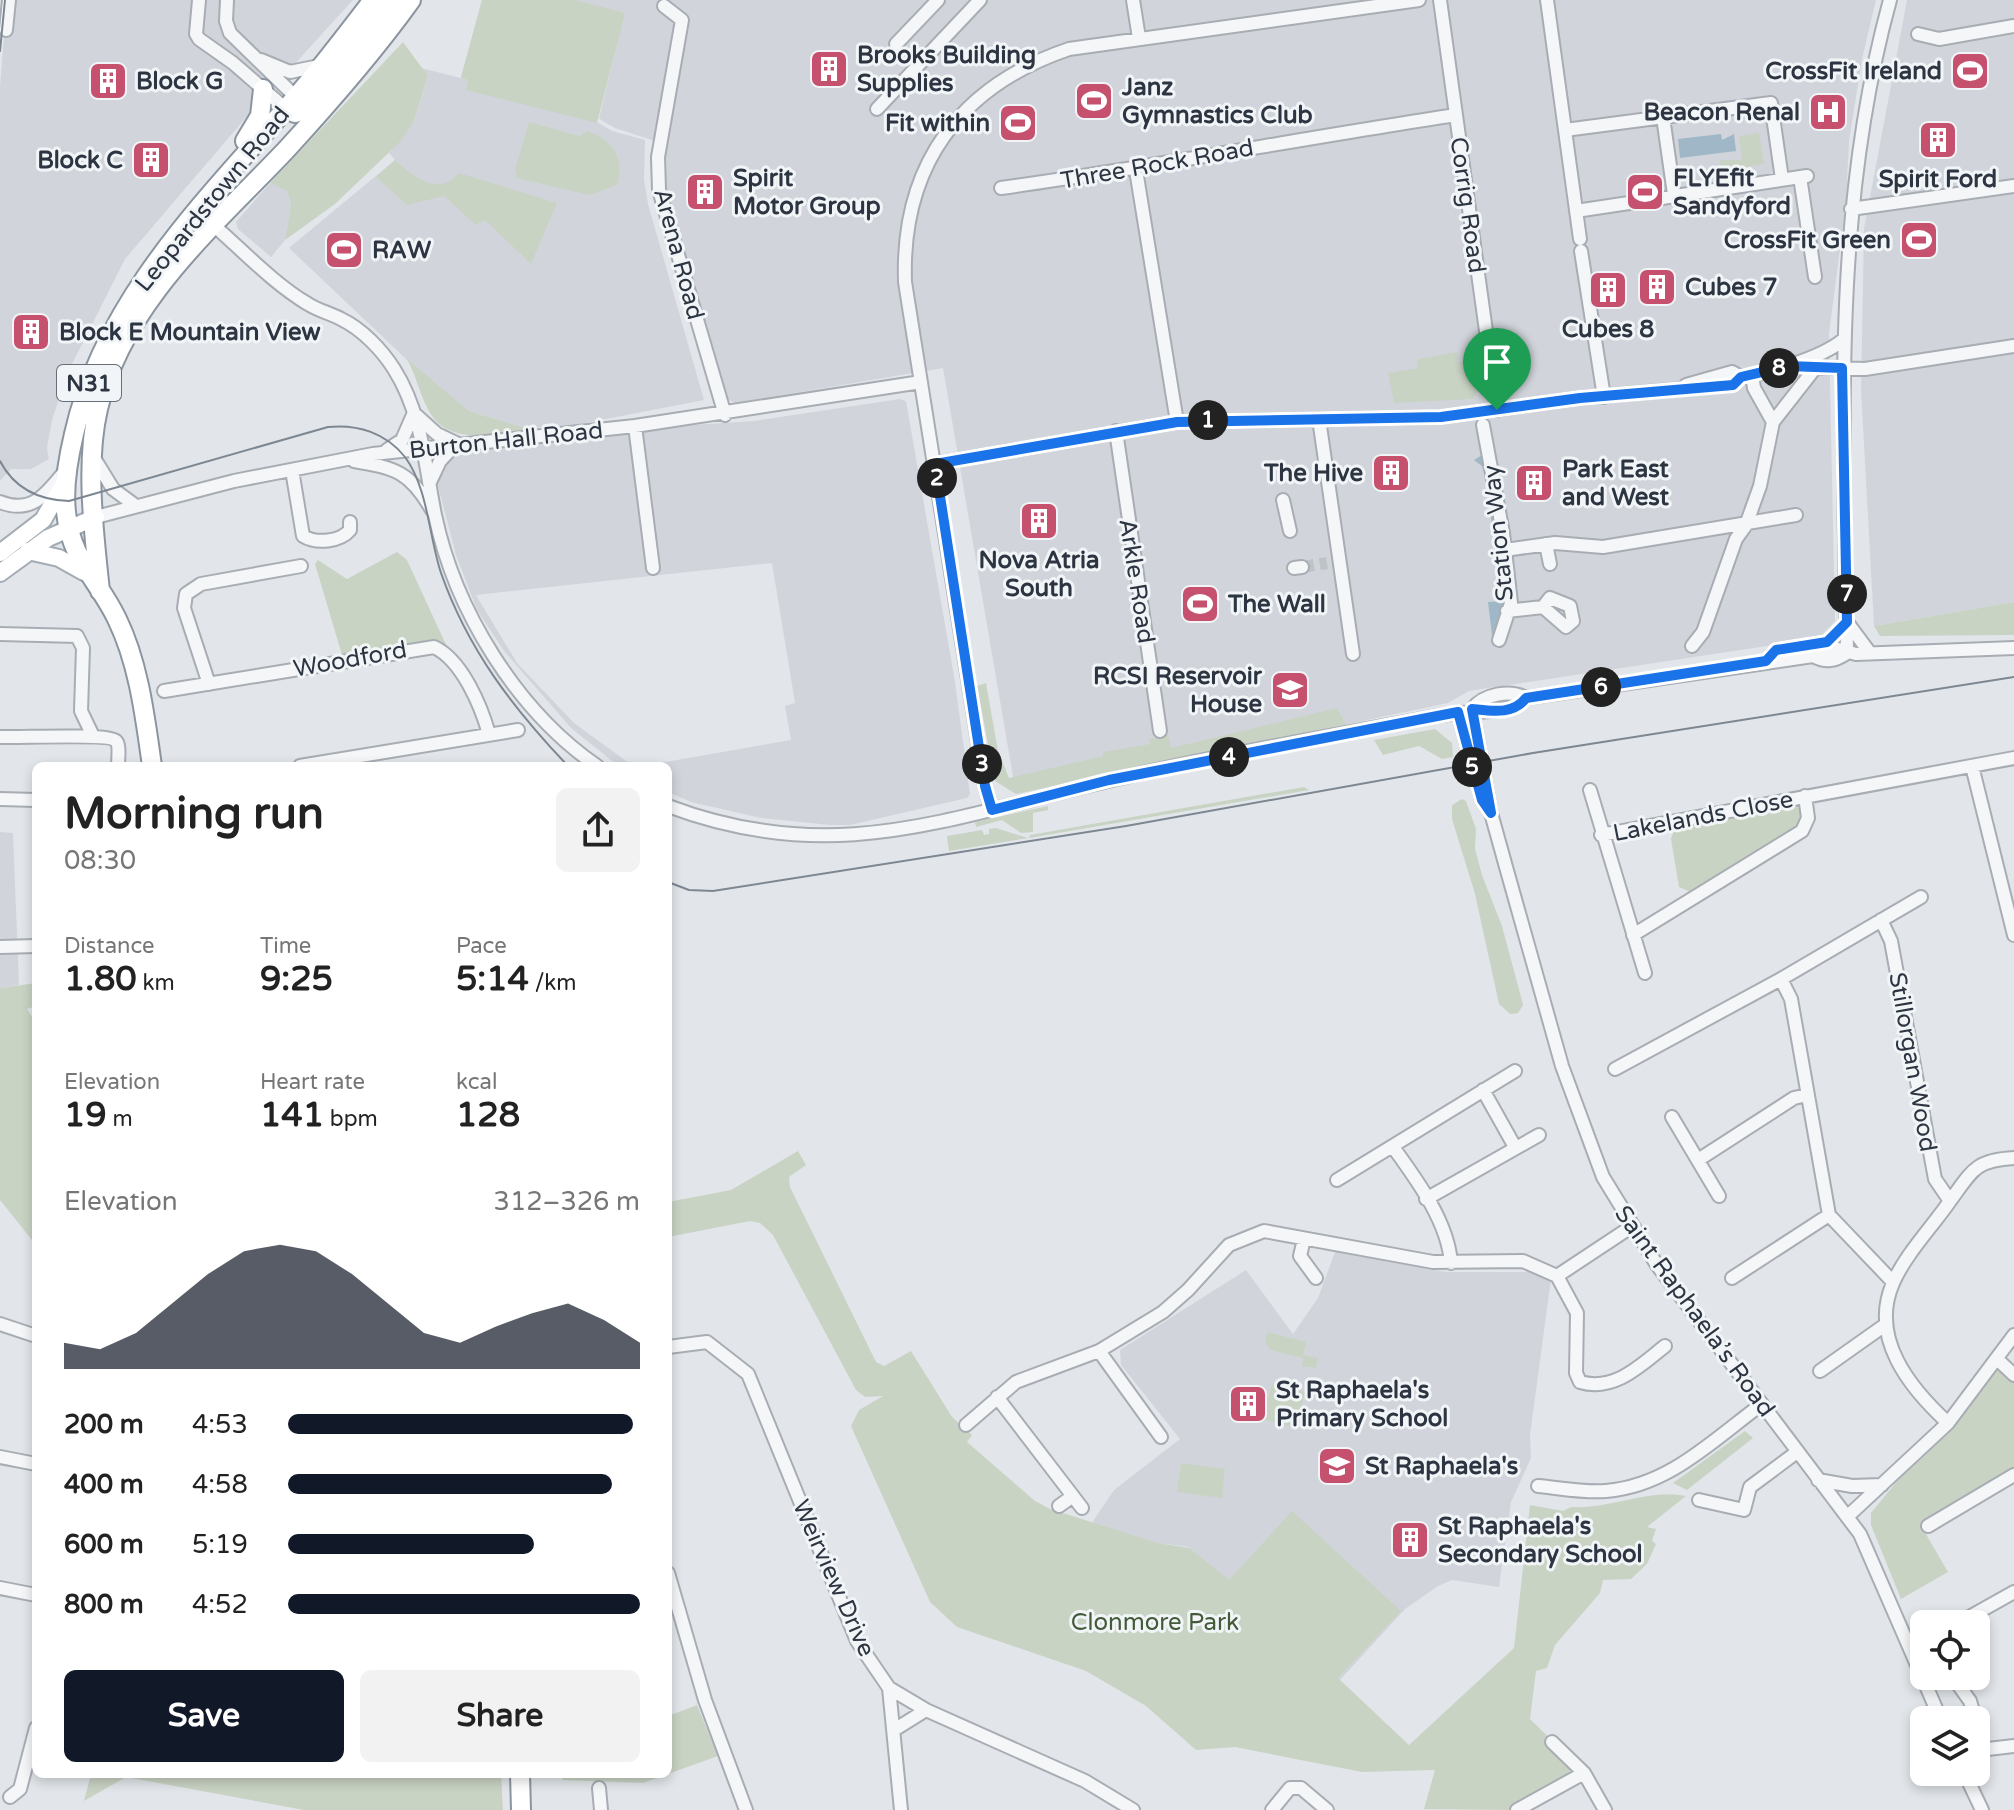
<!DOCTYPE html>
<html lang="en">
<head>
<meta charset="utf-8">
<style>
  body { margin:0; font-family:"Varela Round",sans-serif; background:#f2f2f2; color:#222; height:100vh; display:flex; flex-direction:column; font-size:30px; white-space:nowrap }
  * { box-sizing:border-box; margin:0 }
  p { font-size:26px; color:#767676 }
  .icon { flex:none; width:44px; height:44px; fill:none; stroke:currentColor; stroke-width:2; stroke-linecap:round; stroke-linejoin:round }
  .map { position:relative; flex:1; overflow:hidden }
  .sheet { position:absolute; left:32px; top:762px; width:640px; height:1016px; display:flex; flex-direction:column; background:#fff; border-radius:12px; box-shadow:0 4px 12px #0003 }
  .sheet>* { flex:none }
  .controls { position:absolute; left:1910px; top:1610px; display:grid; gap:16px }
  .controls a { display:grid; place-items:center; width:80px; height:80px; border-radius:12px; background:#fff; box-shadow:0 4px 12px #0003; font-size:40px }
  .pin { position:absolute; display:grid; place-items:center; width:68px; height:68px; color:#fff; margin:-82px -34px; border-radius:50% 50% 50% 0; rotate:-45deg; box-shadow:0 0 8px #0007 }
  .pin .icon { rotate:45deg }
  .km { position:absolute; width:40px; height:40px; margin:-20px; border-radius:50%; background:#222; color:#fff; font-size:22px; line-height:40px; text-align:center }
  .round { display:grid; place-items:center; flex:none; width:84px; height:84px; border-radius:12px; background:#f2f2f2 }
  .overview { display:flex; align-items:center; justify-content:space-between; height:136px; padding:0 32px }
  h1 { font-size:44px; font-weight:800; line-height:60px }
  .metrics { display:grid; grid-template-columns:repeat(3,1fr); gap:12px; height:136px; padding:8px 32px }
  .metrics div { display:grid; align-content:center }
  .metrics b { font-size:34px; font-weight:800 }
  .metrics small { font-size:22px; font-weight:400 }
  .metrics p { font-size:22px }
  .chart { height:224px; padding:16px 32px }
  .chart p { display:flex; justify-content:space-between }
  .chart svg { width:100%; height:144px; margin-top:8px; fill:#111827; opacity:.7 }
  .button { display:flex; gap:16px; margin-top:auto; padding:16px 32px }
  .button a { flex:1; height:92px; border-radius:12px; background:#111827; color:#fff; font-size:32px; font-weight:800; line-height:92px; text-align:center }
  .button a+a { background:#f2f2f2; color:#222 }
  ul { padding:0 32px; list-style:none; font-size:26px }
  li { display:grid; grid-template-columns:128px 96px 1fr; align-items:center; height:60px }
  li i { height:20px; border-radius:10px; background:#111827 }
  .map>svg:first-child { display:block }
  .built { fill:#d1d5db }
  .green { fill:#c9d3c4 }
  .water { fill:#a0b7c7 }
  .lines { fill:none; stroke-linecap:round; stroke-linejoin:round }
  .minor-tunnel { stroke:#bec3c8; stroke-width:12; stroke-dasharray:12 6; stroke-linecap:butt }
  .minor-casing { stroke:#a8adb4; stroke-width:16 }
  .major-casing { stroke:#a3acb5; stroke-width:20 }
  .highway-casing { stroke:#8b959f; stroke-width:22 }
  .minor { stroke:#f5f6f8; stroke-width:12 }
  .major { stroke:#fff; stroke-width:16 }
  .highway { stroke:#fff; stroke-width:18 }
  .tram { stroke:#7d8792; stroke-width:2 }
  .route-casing { stroke:#fff; stroke-width:16 }
  .route { stroke:#1a73e8; stroke-width:10 }
  .labels { text-anchor:middle; stroke-width:6; stroke-linejoin:round; paint-order:stroke }
  .shield { fill:#f2f5f7; stroke:#676f78; stroke-width:2 }
  .shield-label { font-size:22px; font-weight:bold; fill:#2c3541 }
  .poi-label { font-size:24px; font-weight:bold; fill:#2c3541; stroke:#f2f5f7; text-anchor:start }
  .street-label { font-size:24px; fill:#2c3541; stroke:#f2f5f7 }
  .park-label { font-size:24px; fill:#445b3a; stroke:#f2f5f7 }
</style>
</head>
<body>
<div class="map">
<svg width="2014" height="1810" viewBox="0 0 2014 1810">
  <rect width="100%" height="100%" fill="#e2e6ea"/>
  <path class="built" d="M7,0H353L249,114L125,259L68,372L52,420L47,448L49,459L31,469H11L0,481V87Z
    M482,0H1876L1862,59L1849,141L1846,202L1829,334L1835,621L1819,638L1469,691L1448,703L1016,794L943,368L735,403L727,399L665,203L664,144L615,128L599,119L616,47L595,121L612,131L645,140L644,179L648,204L704,400L570,426L526,428L469,411L423,375L289,248L395,160L389,153L414,121L428,77L421,68L461,78Z
    M1907,0H2014V602L1874,626L1861,390L1864,229Z
    M270,183L287,190L291,205L285,240L271,257L238,229L236,222Z
    M900,399L906,401L955,682L970,794L967,798L850,825H830L761,818L691,802L668,792V766L654,764L791,740L785,706L795,703L772,563L476,595L517,663L574,723L633,766L616,764L571,728L504,651L477,610L456,555L437,482L440,466L453,454L646,428L754,421Z
    M0,832L13,833L19,985L0,988Z
    M1335,1252L1446,1272H1537L1551,1279L1530,1435L1531,1458L1511,1502L1499,1587L1452,1580L1438,1586L1405,1609L1339,1681L1189,1547L1158,1543L1091,1524L1114,1490L1180,1439L1121,1365L1120,1350L1246,1270L1293,1334L1318,1298Z"/>
  <path class="green" d="M482,0H575L625,13L597,123L466,90L468,80L461,77Z
    M403,42L428,76L414,121L400,142L335,204L285,240L291,205L287,191L270,183Z
    M529,122L579,136L587,131C611,138 626,158 617,185L589,195L517,178L515,169Z
    M1759,133L1764,164L1740,168L1741,175L1718,178L1720,160H1742L1739,136Z
    M395,160C414,176 438,198 459,173L557,203L531,264L485,220L476,225L444,196L407,205L376,177Z
    M1457,352L1458,362L1478,359L1480,386L1473,399L1394,403L1388,373L1417,368L1418,359Z
    M407,359L469,411L526,428L527,431C498,434 452,445 432,416C421,400 417,377 407,359Z
    M397,552L407,560L448,649L425,641L342,655L315,564L318,560L347,579Z
    M2014,602V635L1880,636L1874,626Z
    M986,683L998,751L1009,778L1103,756V752L1150,744L1149,739L1168,735L1171,748L1337,708L1346,724L1016,794L995,781L977,686Z
    M1435,729L1452,743L1453,757L1442,759L1419,746L1383,755L1374,740Z
    M1304,787L1309,790L1029,838L1030,835Z
    M1462,799L1466,801L1476,829L1475,849L1482,875L1502,926L1521,997L1523,1005L1518,1013L1510,1014L1499,1004L1475,894L1452,819V805Z
    M1792,805L1801,809L1802,825L1693,893L1679,887L1671,839L1675,827Z
    M1048,806V810L1033,813V832L1021,833L1002,820L976,827L975,822Z
    M996,828L1028,838L949,851L947,836L982,830L984,835L989,834V829Z
    M36,983V1006L27,1009L36,1023V1245L0,1200V988Z
    M798,1151L806,1165L789,1177L790,1187L876,1362L884,1366L911,1351L952,1417L972,1435L967,1442L1035,1501L1050,1509L1158,1543L1190,1548L1229,1580L1292,1511L1401,1611L1338,1678L1409,1745L1514,1648L1530,1505L1563,1511L1571,1507C1612,1509 1650,1488 1686,1496L1647,1527L1656,1529L1652,1541L1656,1544L1647,1564L1631,1579L1603,1580L1600,1593L1555,1645L1547,1668L1536,1671L1530,1719L1584,1772L1516,1810L1424,1809L1435,1770L1362,1772L1235,1747L1196,1750L1146,1706L1086,1671L957,1627L930,1602L851,1426L859,1410L883,1396L865,1397L856,1390L773,1235L760,1223L750,1221L668,1237V1202L731,1190Z
    M1268,1332L1306,1342L1303,1355L1318,1358L1316,1368L1302,1366L1303,1358L1271,1350L1265,1342Z
    M1997,1359L2014,1375V1475L1923,1529L1948,1572L1901,1599L1871,1525V1513Z
    M1273,1383L1305,1392L1296,1428L1266,1420L1268,1413L1263,1411Z
    M1745,1431L1753,1438L1687,1490L1673,1483Z
    M1181,1463L1225,1469L1222,1498L1177,1492Z
    M697,1705L718,1756L643,1783L563,1780L560,1774H668V1716Z
    M91,1774H501L503,1810H304L126,1777L84,1801Z"/>
  <path class="water" d="M1721,134L1722,140L1734,134L1736,151L1680,158L1678,139Z
    M1485,453L1508,603L1502,604L1497,635H1492L1488,602L1503,601V594L1484,473L1482,466L1474,460Z"/>
  <g class="lines">
    <path class="minor-tunnel" d="M1302,567L1327,563"/>
    <g class="minor-casing">
      <path id="minor" d="M199,0L196,34L199,39L233,63L286,109
        M227,0L226,21L230,33L301,102
        M1133,0L1139,38
        M1440,0L1497,410
        M1547,0L1580,239
        M664,6L682,20L658,157L659,190L725,415
        M6,30L9,0
        M1918,34L1939,39L2014,26
        M896,44L938,0
        M261,60L290,72L319,66
        M877,109L980,0
        M1663,117L1674,194
        M1565,130L1771,103L1782,179
        M1136,170L1177,422
        M1800,177L1815,277
        M1001,188C1153,167 1304,138 1456,115
        M209,197L211,217L219,230C247,255 276,285 308,304C319,311 330,313 341,319C362,329 382,350 394,369C422,413 425,465 435,515C455,610 516,710 597,766
        M1851,209L2014,186
        M1576,211L1807,176
        M1581,251L1604,397
        M1788,366L1865,369L2014,346
        M1752,375L1754,388L1773,422
        M1686,385L1732,372L1741,377C1770,373 1821,358 1843,340
        M416,415L437,434L460,445
        M1319,419L1353,654
        M1483,425L1503,533L1511,603L1499,640
        M635,426L653,568
        M1116,431L1160,731
        M387,450L402,440L413,415
        M94,458L113,489L136,506
        M354,461C396,468 410,472 432,510
        M935,464L1177,422L1441,417L1580,398L1728,385L1741,377
        M292,470L303,536C316,544 340,542 350,530V522
        M430,482L440,461L453,447
        M1283,500L1290,531
        M0,502C32,515 47,493 65,471
        M96,517L234,481L373,454L635,426L921,382
        M1546,544L1550,564
        M1505,550L1555,543L1603,547L1796,515
        M1294,568L1302,567
        M1507,611L1543,607L1566,627L1573,621L1570,606L1550,598L1543,607
        M1847,622L1870,653
        M0,634L77,636L83,648L81,711L92,734
        M1692,646L1703,632L1736,539L1746,525L1760,486L1773,422L1816,367
        M1847,653C1844,433 1831,214 1890,0
        M1813,656C1826,663 1835,661 1847,653
        M1766,661L1776,650L1827,642L1847,622
        M209,684L184,608L186,594L201,584L301,566
        M164,691L434,647C462,660 481,706 489,734
        M1472,709L1491,813L1506,867L1562,1066L1603,1177L1657,1265L1860,1534L1941,1720
        M1472,709C1484,694 1510,689 1526,698L1813,656L1834,648L1856,654L2014,648
        M1458,712L1482,800L1491,813
        M0,737C18,738 109,733 116,741C120,745 118,759 118,766
        M300,766L518,730
        M1972,766L2014,935
        M1590,790L1645,973
        M0,799L36,800
        M668,806C832,868 947,818 1108,781C1218,755 1331,736 1442,715C1467,710 1512,716 1526,698
        M992,810L985,786L905,282C901,165 960,86 1069,49L1419,0
        M1601,835L2014,758
        M1881,920L1891,941L1935,1179L1950,1201C1972,1171 1975,1160 2014,1158
        M1633,935L1802,831L1808,818L1805,796
        M0,947L36,946
        M1781,979L1791,999L1829,1215L1893,1282
        M1615,1069L1781,979L1921,897
        M1483,1090L1515,1147
        M1672,1117L1719,1196
        M1393,1147C1417,1180 1448,1222 1451,1263
        M1698,1160L1794,1098L1807,1095
        M1337,1180L1515,1071
        M1426,1199L1539,1135
        M1304,1239L1300,1256L1316,1278
        M1557,1276L1577,1313L1576,1373L1580,1382C1614,1392 1640,1366 1665,1346
        M1732,1278L1829,1215
        M0,1324L36,1336
        M668,1347L707,1342L748,1374L857,1641L889,1688L926,1710L1085,1781L1133,1810
        M1099,1351L1161,1437
        M1997,1359L2014,1375
        M1820,1371L1885,1325
        M997,1397L1082,1508
        M1948,1423C1910,1388 1869,1338 1893,1283C1905,1255 1932,1227 1950,1201
        M966,1425L1016,1382L1099,1351L1163,1312L1188,1290L1229,1245L1264,1231L1433,1262L1523,1261L1557,1276L1631,1227
        M0,1457L36,1464
        M1818,1480L1852,1486L1882,1485
        M1538,1486C1560,1488 1584,1493 1606,1491C1669,1486 1713,1440 1762,1404
        M1699,1500L1744,1510L1750,1487L1797,1452
        M1059,1506L1073,1496
        M1848,1516L1948,1423L2014,1335
        M1928,1526L2014,1475
        M668,1573L705,1700L746,1810
        M0,1588L36,1595
        M1957,1624L2014,1592
        M1952,1676L1970,1701L1984,1749
        M889,1688L901,1810
        M894,1730L926,1710
        M1552,1742L1584,1773L1605,1810
        M1979,1750L2014,1746
        M1964,1772L1982,1810
        M599,1788L601,1810
        M10,1797L20,1789L36,1728
        M1272,1810L1290,1788H1301L1327,1810
        M1517,1810L1584,1773"/>
    </g>
    <g class="major-casing">
      <path id="major" d="M28,551L59,558L84,572
        M0,553L43,520L65,482
        M0,573L48,538L96,517"/>
    </g>
    <g class="highway-casing">
      <path id="highway" d="M286,109L295,113L306,107L393,0
        M245,141L260,116L263,89
        M100,591C94,534 85,464 98,409C122,303 215,225 286,150C330,102 373,53 411,0
        M152,766C145,717 139,664 117,619C98,579 71,561 66,512C63,486 68,459 74,434C104,301 203,203 290,104C319,71 346,35 373,0
        M520,1774L521,1810"/>
    </g>
    <use href="#minor" class="minor"/>
    <use href="#major" class="major"/>
    <use href="#highway" class="highway"/>
    <path class="tram" d="M0,51L5,0
      M0,461C14,488 39,500 69,501L328,427C358,424 386,433 405,457C428,488 429,537 441,573C468,650 513,708 568,766
      M668,882L689,890L713,891L1126,826L1533,753L2014,677"/>
  </g>
  <g class="lines">
    <g class="route-casing">
      <path id="route" d="M1788,366L1842,368L1847,622L1827,642L1776,650L1766,661L1526,698C1513,715 1492,711 1472,709L1491,813L1482,800L1458,712L1109,780L992,810L985,786L935,464L1177,422L1441,417L1580,398L1733,385L1741,377Z"/>
    </g>
    <use href="#route" class="route"/>
  </g>
  <defs>
    <g id="building-square" transform="scale(2)"><rect x="-9" y="-9" width="18" height="18" rx="4" fill="#c5516e" stroke="#f2f5f7"/><path d="M-4-6H4V6H1V3H-1V6H-4ZM-2.5-4.3h1.7v1.8h-1.7ZM.8-4.3h1.7v1.8H.8ZM-2.5-1h1.7V.8h-1.7ZM.8-1h1.7V.8H.8Z" fill="#fff"/></g>
    <g id="stadium-square" transform="scale(2)"><rect x="-9" y="-9" width="18" height="18" rx="4" fill="#c5516e" stroke="#f2f5f7"/><path d="M0-5a6.5 5 0 1 0 0 10a6.5 5 0 1 0 0-10ZM-3.5-1.8h7v3.6h-7Z" fill="#fff"/></g>
    <g id="hospital-square" transform="scale(2)"><rect x="-9" y="-9" width="18" height="18" rx="4" fill="#c5516e" stroke="#f2f5f7"/><path d="M-5-5h3v3.5h4V-5h3V5h-3V1.5h-4V5h-3Z" fill="#fff"/></g>
    <g id="university-square" transform="scale(2)"><rect x="-9" y="-9" width="18" height="18" rx="4" fill="#c5516e" stroke="#f2f5f7"/><path d="M0-5L7-2L0 1L-7-2ZM-4 1L0 2.5L4 1V4Q0 6-4 4Z" fill="#fff"/></g>
    <g id="school-square" transform="scale(2)"><rect x="-9" y="-9" width="18" height="18" rx="4" fill="#c5516e" stroke="#f2f5f7"/><path d="M0-5L7-2L0 1L-7-2ZM-4 1L0 2.5L4 1V4Q0 6-4 4Z" fill="#fff"/></g>
  </defs>
  <g fill-rule="evenodd">
    <use href="#building-square" x="829" y="69"/>
    <use href="#stadium-square" x="1970" y="71"/>
    <use href="#building-square" x="108" y="81"/>
    <use href="#stadium-square" x="1094" y="101"/>
    <use href="#hospital-square" x="1828" y="112"/>
    <use href="#stadium-square" x="1018" y="123"/>
    <use href="#building-square" x="1938" y="140"/>
    <use href="#building-square" x="151" y="160"/>
    <use href="#building-square" x="705" y="192"/>
    <use href="#stadium-square" x="1645" y="192"/>
    <use href="#stadium-square" x="1919" y="240"/>
    <use href="#stadium-square" x="344" y="250"/>
    <use href="#building-square" x="1657" y="287"/>
    <use href="#building-square" x="1608" y="290"/>
    <use href="#building-square" x="31" y="332"/>
    <use href="#building-square" x="1391" y="473"/>
    <use href="#building-square" x="1534" y="483"/>
    <use href="#building-square" x="1039" y="521"/>
    <use href="#stadium-square" x="1200" y="604"/>
    <use href="#university-square" x="1290" y="690"/>
    <use href="#building-square" x="1248" y="1404"/>
    <use href="#school-square" x="1337" y="1466"/>
    <use href="#building-square" x="1410" y="1540"/>
  </g>
  <g class="labels">
    <rect class="shield" x="57" y="365" width="64" height="36" rx="6"/>
    <g class="shield-label">
      <text x="89" y="391">N31</text>
    </g>
    <g class="poi-label">
      <text x="857" y="63">Brooks Building<tspan x="857" dy="28">Supplies</tspan></text>
      <text x="1942" y="79" text-anchor="end">CrossFit Ireland</text>
      <text x="136" y="89">Block G</text>
      <text x="1122" y="95">Janz<tspan x="1122" dy="28">Gymnastics Club</tspan></text>
      <text x="1800" y="120" text-anchor="end">Beacon Renal</text>
      <text x="990" y="131" text-anchor="end">Fit within</text>
      <text x="123" y="168" text-anchor="end">Block C</text>
      <text x="733" y="186">Spirit<tspan x="733" dy="28">Motor Group</tspan></text>
      <text x="1673" y="186">FLYEfit<tspan x="1673" dy="28">Sandyford</tspan></text>
      <text x="1938" y="187" text-anchor="middle">Spirit Ford</text>
      <text x="1891" y="248" text-anchor="end">CrossFit Green</text>
      <text x="372" y="258">RAW</text>
      <text x="1685" y="295">Cubes 7</text>
      <text x="1608" y="337" text-anchor="middle">Cubes 8</text>
      <text x="59" y="340">Block E Mountain View</text>
      <text x="1562" y="477">Park East<tspan x="1562" dy="28">and West</tspan></text>
      <text x="1363" y="481" text-anchor="end">The Hive</text>
      <text x="1039" y="568" text-anchor="middle">Nova Atria<tspan x="1039" dy="28">South</tspan></text>
      <text x="1228" y="612">The Wall</text>
      <text x="1262" y="684" text-anchor="end">RCSI Reservoir<tspan x="1262" dy="28">House</tspan></text>
      <text x="1276" y="1398">St Raphaela's<tspan x="1276" dy="28">Primary School</tspan></text>
      <text x="1365" y="1474">St Raphaela's</text>
      <text x="1438" y="1534">St Raphaela's<tspan x="1438" dy="28">Secondary School</tspan></text>
    </g>
    <g class="street-label">
      <text transform="translate(1157 164) rotate(-10)" y="8">Three Rock Road</text>
      <text transform="translate(212 199) rotate(-51)" y="8">Leopardstown Road</text>
      <text transform="translate(1468 205) rotate(82)" y="8">Corrig Road</text>
      <text transform="translate(679 254) rotate(75)" y="8">Arena Road</text>
      <text transform="translate(506 440) rotate(-6)" y="8">Burton Hall Road</text>
      <text transform="translate(1498 533) rotate(-96)" y="8">Station Way</text>
      <text transform="translate(1137 581) rotate(81)" y="8">Arkle Road</text>
      <text transform="translate(350 659) rotate(-10)" y="8">Woodford</text>
      <text transform="translate(1703 816) rotate(-11)" y="8">Lakelands Close</text>
      <text transform="translate(1913 1062) rotate(80)" y="8">Stillorgan Wood</text>
      <text transform="translate(1695 1311) rotate(54)" y="8">Saint Raphaela’s Road</text>
      <text transform="translate(834 1578) rotate(66)" y="8">Weirview Drive</text>
    </g>
    <g class="park-label">
      <text x="1155" y="1630">Clonmore Park</text>
    </g>
  </g>
</svg>
<div class="controls">
<a><svg class="icon" aria-label="locate" viewBox="0 0 24 24"><circle cx="12" cy="12" r="6"/><path d="M12 2v4M12 18v4M2 12h4M18 12h4"/></svg></a>
<a><svg class="icon" aria-label="layers" viewBox="0 0 24 24"><path d="M12 4l9 5-9 5-9-5zM3 14l9 5 9-5"/></svg></a>
</div>
<div class="pin" style="left:1497px;top:410px;background:#1e9e55"><svg class="icon" aria-label="arrive" viewBox="0 0 24 24"><path d="M6 21V4h12l-3 4 3 4H6"/></svg></div>
<b class="km" style="left:1208px;top:420px">1</b>
<b class="km" style="left:937px;top:478px">2</b>
<b class="km" style="left:982px;top:764px">3</b>
<b class="km" style="left:1229px;top:757px">4</b>
<b class="km" style="left:1472px;top:767px">5</b>
<b class="km" style="left:1601px;top:687px">6</b>
<b class="km" style="left:1847px;top:594px">7</b>
<b class="km" style="left:1779px;top:368px">8</b>
<section class="sheet">
<div class="overview"><div><h1>Morning run</h1><p>08:30</p></div><a class="round"><svg class="icon" aria-label="share" viewBox="0 0 24 24"><path d="M12 15V3M7 8l5-5 5 5M5 13v7h14v-7"/></svg></a></div>
<div class="metrics">
<div><p>Distance</p><b>1.80<small> km</small></b></div>
<div><p>Time</p><b>9:25</b></div>
<div><p>Pace</p><b>5:14<small> /km</small></b></div>
</div>
<div class="metrics">
<div><p>Elevation</p><b>19<small> m</small></b></div>
<div><p>Heart rate</p><b>141<small> bpm</small></b></div>
<div><p>kcal</p><b>128</b></div>
</div>
<div class="chart"><p><span>Elevation</span>312–326 m</p>
<svg viewBox="0 0 160 44" preserveAspectRatio="none"><path d="M0 44V36L10 38L20 33L30 24L40 15L50 8L60 6L70 8L80 15L90 24L100 33L110 36L120 31L130 27L140 24L150 29L160 36V44z"/></svg>
</div>
<ul>
<li><b>200 m</b>4:53<i style="width:98%"></i></li>
<li><b>400 m</b>4:58<i style="width:92%"></i></li>
<li><b>600 m</b>5:19<i style="width:70%"></i></li>
<li><b>800 m</b>4:52<i style="width:100%"></i></li>
</ul>
<div class="button"><a>Save</a><a>Share</a></div>
</section>
</div>
</body>
</html>
